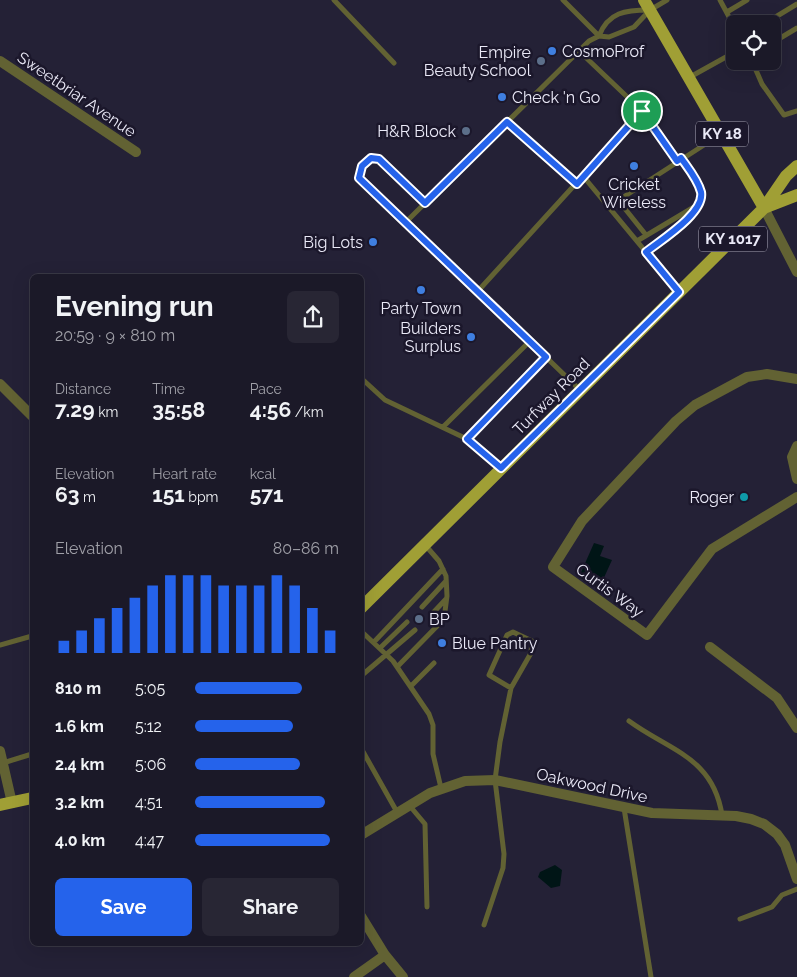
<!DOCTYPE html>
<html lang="en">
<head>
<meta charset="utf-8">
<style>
  body { margin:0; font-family:Raleway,sans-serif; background:#282634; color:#f1f3f6; height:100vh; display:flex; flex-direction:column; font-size:19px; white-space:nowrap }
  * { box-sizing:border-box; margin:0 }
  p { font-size:16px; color:#a0a0a8 }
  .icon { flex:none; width:28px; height:28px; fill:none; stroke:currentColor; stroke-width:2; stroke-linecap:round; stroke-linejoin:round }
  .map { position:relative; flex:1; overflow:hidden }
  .drawer { position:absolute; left:30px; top:274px; width:334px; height:672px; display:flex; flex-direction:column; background:#1b1928; border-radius:8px; box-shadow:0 5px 20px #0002,0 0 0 1px #393845 }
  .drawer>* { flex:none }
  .buttons { position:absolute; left:726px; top:15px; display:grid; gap:10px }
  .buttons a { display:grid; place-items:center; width:55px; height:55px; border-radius:8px; background:#1b1928; box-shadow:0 5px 20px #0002,0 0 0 1px #393845; font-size:25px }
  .pin { position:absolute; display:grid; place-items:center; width:42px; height:42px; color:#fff; margin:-21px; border:2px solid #fff; border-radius:50%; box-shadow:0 1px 5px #0007 }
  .round { display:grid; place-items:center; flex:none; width:52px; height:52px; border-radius:8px; background:#282634 }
  .summary { display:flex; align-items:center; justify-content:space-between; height:85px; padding:0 25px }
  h1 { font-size:28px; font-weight:700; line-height:38px }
  .stats { display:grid; grid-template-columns:repeat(3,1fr); gap:8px; height:85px; padding:5px 25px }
  .stats div { display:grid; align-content:center }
  .stats b { font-size:21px; font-weight:700 }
  .stats small { font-size:14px; font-weight:400 }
  .stats p { font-size:14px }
  .chart { height:140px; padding:10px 25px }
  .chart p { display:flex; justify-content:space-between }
  .chart svg { width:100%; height:90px; margin-top:5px; stroke:#2563eb; stroke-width:6 }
  .cta { display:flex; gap:10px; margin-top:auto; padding:10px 25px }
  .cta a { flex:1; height:58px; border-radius:8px; background:#2563eb; color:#fff; font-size:20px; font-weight:700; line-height:58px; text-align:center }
  .cta a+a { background:#282634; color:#f1f3f6 }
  ul { padding:0 25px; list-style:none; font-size:16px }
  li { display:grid; grid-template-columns:80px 60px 1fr; align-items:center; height:38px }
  li i { height:12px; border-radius:6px; background:#2563eb }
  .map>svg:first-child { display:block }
  .water { fill:#001516 }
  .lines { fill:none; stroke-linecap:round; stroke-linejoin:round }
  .lane { stroke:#626233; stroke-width:5 }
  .street { stroke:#626233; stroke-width:10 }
  .primary { stroke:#a09f35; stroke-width:12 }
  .route-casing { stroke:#fff; stroke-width:10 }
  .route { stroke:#2563eb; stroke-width:6 }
  .shop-dot { fill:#3f7fe0; stroke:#1b172b; stroke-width:2 }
  .service-dot { fill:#5c6f8a; stroke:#1b172b; stroke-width:2 }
  .culture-dot { fill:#0f9aa8; stroke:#1b172b; stroke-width:2 }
  .labels { text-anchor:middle; stroke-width:5; stroke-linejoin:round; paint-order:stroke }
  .shield { fill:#1b172b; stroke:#acaaba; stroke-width:1 }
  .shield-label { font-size:15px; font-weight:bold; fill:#eae9f7 }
  .poi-label { font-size:16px; fill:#eae9f7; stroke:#1b172b; text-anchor:end }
  .street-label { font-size:16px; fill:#eae9f7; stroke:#1b172b }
</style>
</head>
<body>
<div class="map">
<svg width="797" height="977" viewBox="0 0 797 977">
  <rect width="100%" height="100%" fill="#242136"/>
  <path class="water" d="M594,543L604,546L600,556L612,560L602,582L595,586L579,577Z
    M555,865L562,870L560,886L551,888L538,877L540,872Z"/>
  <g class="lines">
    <path class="lane" d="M334,0L394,63
      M563,0L599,36
      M720,0L735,28
      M727,12L747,0
      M764,24L797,4
      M599,36C608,12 626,10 649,10
      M772,43L797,28
      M579,51L642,111L677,161
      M752,61L762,84L784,115L797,111
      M690,77L735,52
      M507,122L577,184
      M583,176L679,292
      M618,200L646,235
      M608,207L721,134
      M406,222L359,178L362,166L371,158L379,159L425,203
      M637,241L699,204
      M646,252C661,240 705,213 701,191C698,180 688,168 681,158
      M478,291L642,111
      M361,378L385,400L467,439L500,468
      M579,389L406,222L589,41L599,36L609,37L634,27L650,10L667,0
      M443,427L530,341
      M467,439L545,357
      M422,607L446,581
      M431,615L446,599
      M361,631L393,661L429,714L433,725V754L441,788
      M374,642L443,569
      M0,645L32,636
      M380,648L407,622
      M397,667L444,619L447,596L446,576L439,561L426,546
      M361,676L415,630
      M411,686L434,663
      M629,721C670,751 713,757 722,815
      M361,748L397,812
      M3,763L32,754
      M409,805L425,824L427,907
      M624,808L651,977
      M740,919L772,907L782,895L797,889
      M484,925L503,868L504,854L495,780L500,742L511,688L531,653L532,641L513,632L507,635L489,675L511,688"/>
    <path class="street" d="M0,61L136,152
      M764,208L797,272
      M797,379L767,374L747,377L695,405L676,421L582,521L553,567L647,635L712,549L797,497
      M0,384L32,416
      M797,446L792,457L797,479
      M710,647L777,698L797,728
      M0,751L12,803
      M361,835L430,793L465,781L495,780L652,813L736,816L751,819L764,824L777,834L785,845L797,879
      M361,916L385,955L403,977
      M354,977L385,955"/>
    <path class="primary" d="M644,0L764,208
      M764,208L797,195
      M361,608L764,208L786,176L797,166
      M0,805L32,798"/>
  </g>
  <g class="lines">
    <g class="route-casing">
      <path id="route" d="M642,111L677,161L681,158C688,168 698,180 701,192C705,213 661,240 646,252L679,292L501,468L467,439L546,357L359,178L362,166L371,158L379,159L425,203L507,122L577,184Z"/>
    </g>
    <use href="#route" class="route"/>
  </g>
  <g class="shop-dot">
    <circle cx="552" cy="51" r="5"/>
    <circle cx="502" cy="97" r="5"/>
    <circle cx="634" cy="166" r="5"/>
    <circle cx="373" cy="242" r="5"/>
    <circle cx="421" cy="290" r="5"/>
    <circle cx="471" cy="337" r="5"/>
    <circle cx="442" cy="643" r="5"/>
  </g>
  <g class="service-dot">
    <circle cx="541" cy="61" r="5"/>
    <circle cx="466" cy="131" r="5"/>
    <circle cx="419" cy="619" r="5"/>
  </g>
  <circle class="culture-dot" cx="744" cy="497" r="5"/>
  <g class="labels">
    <g class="shield">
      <rect x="696" y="121.5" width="52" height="25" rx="4"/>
      <rect x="699" y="226.5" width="68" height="25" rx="4"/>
    </g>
    <g class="shield-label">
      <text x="722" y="139">KY 18</text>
      <text x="733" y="244">KY 1017</text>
    </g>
    <g class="poi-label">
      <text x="562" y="57" text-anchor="start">CosmoProf</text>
      <text x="531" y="58">Empire<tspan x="531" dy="18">Beauty School</tspan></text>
      <text x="512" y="103" text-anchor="start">Check 'n Go</text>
      <text x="456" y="137">H&amp;R Block</text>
      <text x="634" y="190" text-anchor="middle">Cricket<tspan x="634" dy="18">Wireless</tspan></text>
      <text x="363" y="248">Big Lots</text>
      <text x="421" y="314" text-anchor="middle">Party Town</text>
      <text x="461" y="334">Builders<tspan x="461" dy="18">Surplus</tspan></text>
      <text x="734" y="503">Roger</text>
      <text x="429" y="625" text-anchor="start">BP</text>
      <text x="452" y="649" text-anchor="start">Blue Pantry</text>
    </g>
    <g class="street-label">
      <text transform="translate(77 94) rotate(34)" y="6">Sweetbriar Avenue</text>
      <text transform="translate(551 396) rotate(-45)" y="6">Turfway Road</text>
      <text transform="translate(610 590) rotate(36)" y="6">Curtis Way</text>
      <text transform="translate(592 785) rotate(12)" y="6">Oakwood Drive</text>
    </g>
  </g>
</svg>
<div class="buttons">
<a><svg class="icon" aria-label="locate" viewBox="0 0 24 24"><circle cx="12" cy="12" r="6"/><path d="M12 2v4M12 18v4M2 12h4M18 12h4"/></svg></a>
</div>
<div class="pin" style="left:642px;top:111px;background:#1e9e55"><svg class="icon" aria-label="arrive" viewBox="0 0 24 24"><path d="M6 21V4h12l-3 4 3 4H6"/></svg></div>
<section class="drawer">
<div class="summary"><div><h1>Evening run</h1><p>20:59 · 9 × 810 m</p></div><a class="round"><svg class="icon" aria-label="share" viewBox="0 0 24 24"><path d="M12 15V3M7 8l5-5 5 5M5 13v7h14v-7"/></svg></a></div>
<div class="stats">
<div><p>Distance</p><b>7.29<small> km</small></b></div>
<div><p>Time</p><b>35:58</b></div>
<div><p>Pace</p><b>4:56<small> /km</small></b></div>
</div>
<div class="stats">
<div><p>Elevation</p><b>63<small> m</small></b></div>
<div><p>Heart rate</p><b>151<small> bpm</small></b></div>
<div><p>kcal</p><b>571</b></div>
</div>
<div class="chart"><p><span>Elevation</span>80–86 m</p>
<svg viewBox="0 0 160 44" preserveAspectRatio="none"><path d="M5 44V38M15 44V33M25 44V27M35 44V22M45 44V17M55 44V11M65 44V6M75 44V6M85 44V6M95 44V11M105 44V11M115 44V11M125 44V6M135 44V11M145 44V22M155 44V33"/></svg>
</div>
<ul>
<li><b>810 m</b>5:05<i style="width:74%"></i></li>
<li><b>1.6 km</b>5:12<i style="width:68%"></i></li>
<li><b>2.4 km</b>5:06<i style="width:73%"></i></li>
<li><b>3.2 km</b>4:51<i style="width:90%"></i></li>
<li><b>4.0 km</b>4:47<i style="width:94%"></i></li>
</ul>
<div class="cta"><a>Save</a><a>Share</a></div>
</section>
</div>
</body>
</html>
